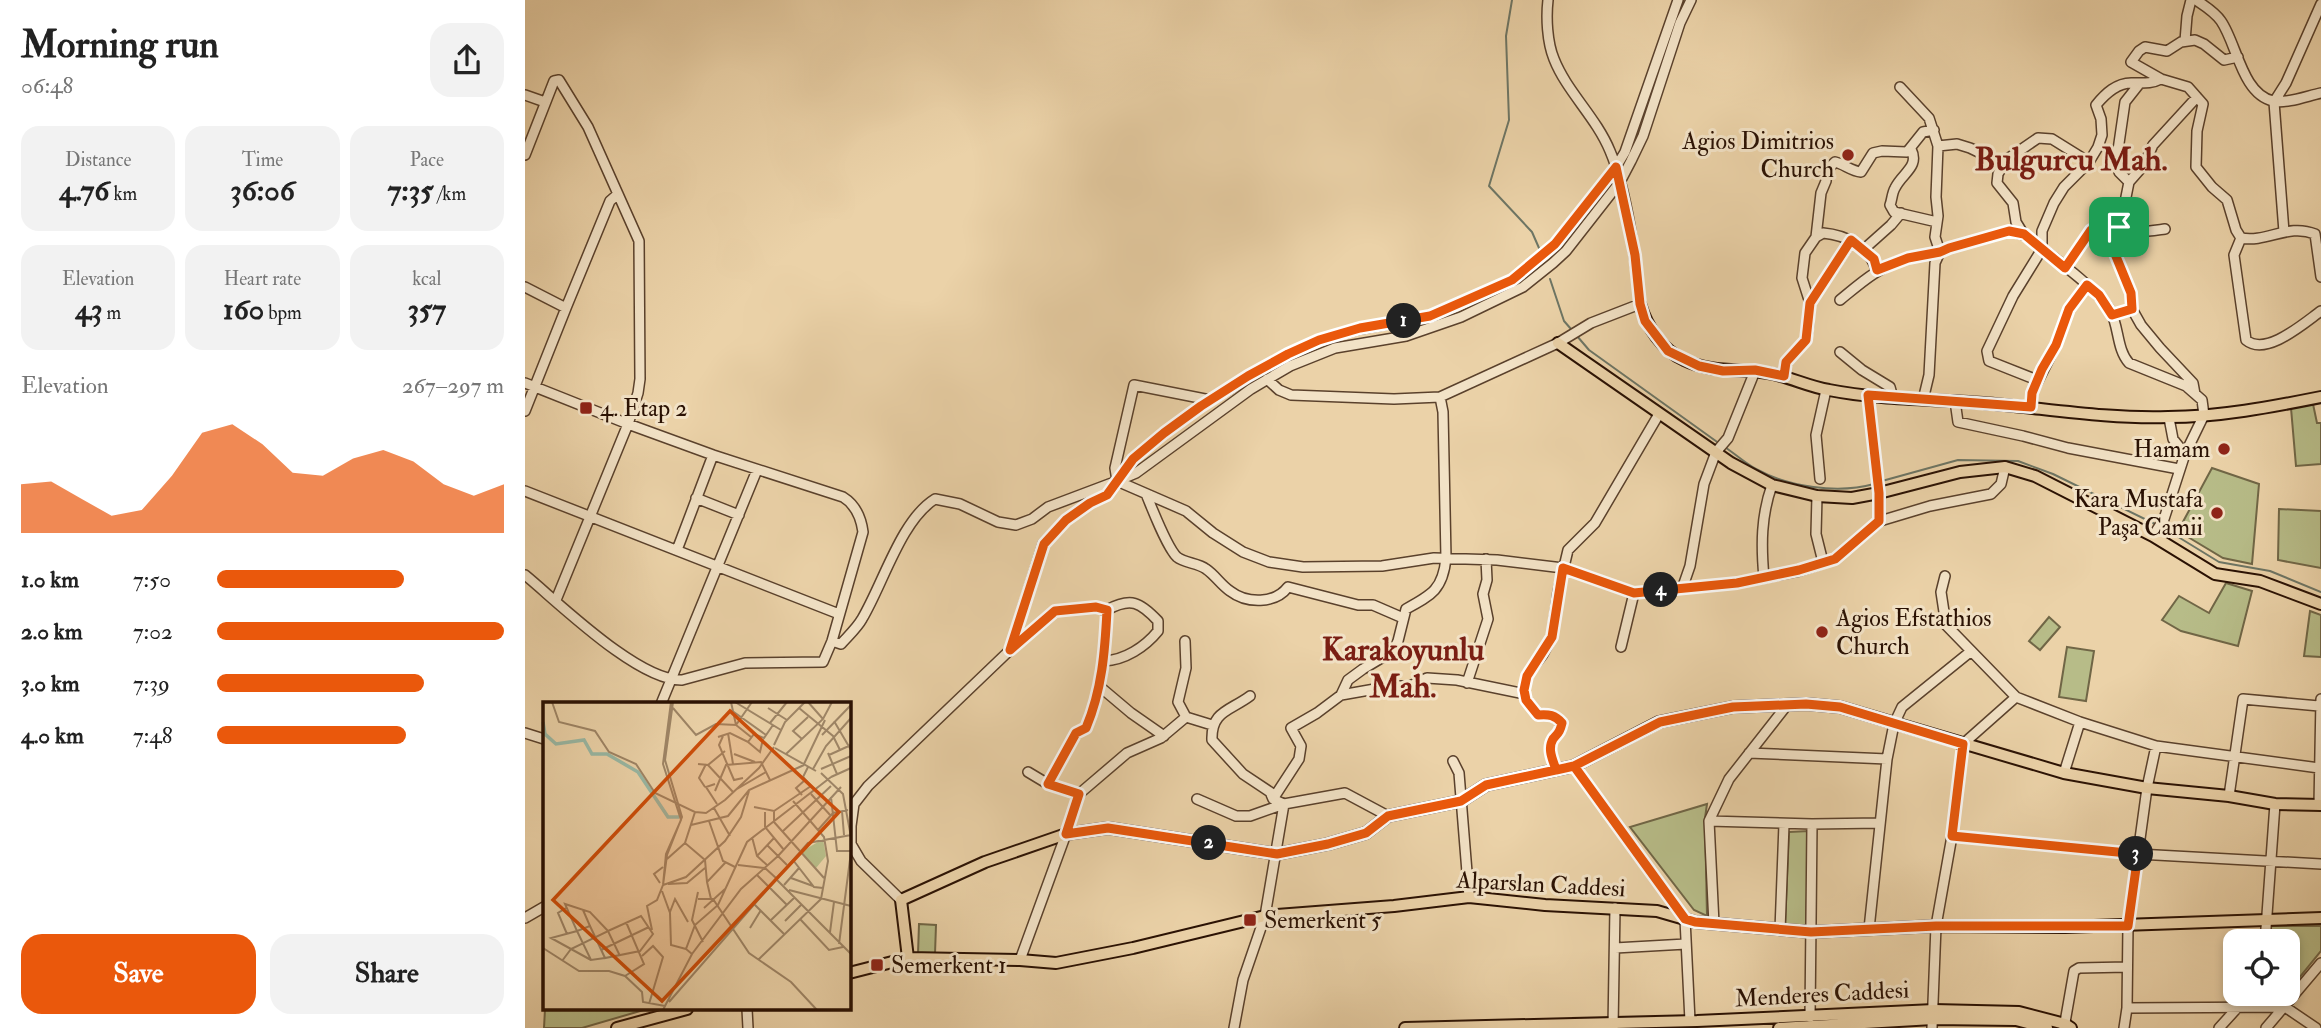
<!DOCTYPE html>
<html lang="en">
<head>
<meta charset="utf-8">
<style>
  body { margin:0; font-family:"IM FELL Double Pica",serif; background:#f2f2f2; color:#222; height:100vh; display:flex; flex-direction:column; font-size:26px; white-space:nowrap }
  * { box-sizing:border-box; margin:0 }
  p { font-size:23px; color:#767676 }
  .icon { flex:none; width:38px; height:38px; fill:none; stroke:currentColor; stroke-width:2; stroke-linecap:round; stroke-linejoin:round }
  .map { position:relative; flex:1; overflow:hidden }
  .panel { display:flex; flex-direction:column; background:#fff; width:525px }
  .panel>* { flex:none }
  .controls { position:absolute; left:1698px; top:929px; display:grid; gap:14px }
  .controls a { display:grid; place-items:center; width:77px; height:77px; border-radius:14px; background:#fff; box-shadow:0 4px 10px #0003; font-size:35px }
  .pin { position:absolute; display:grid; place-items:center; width:60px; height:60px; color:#fff; margin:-30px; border-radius:14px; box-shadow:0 4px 10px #0006 }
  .km { position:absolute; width:35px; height:35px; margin:-18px; border-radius:50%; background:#222; color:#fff; font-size:19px; line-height:35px; text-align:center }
  .round { display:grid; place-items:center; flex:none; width:74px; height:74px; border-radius:21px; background:#f2f2f2 }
  .summary { display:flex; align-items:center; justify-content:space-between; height:119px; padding:0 21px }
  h1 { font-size:38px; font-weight:700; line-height:52px }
  .metrics { display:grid; grid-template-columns:repeat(3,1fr); gap:10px; height:119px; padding:7px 21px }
  .metrics div { display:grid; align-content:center; border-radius:18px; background:#f2f2f2; text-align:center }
  .metrics b { font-size:30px; font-weight:700 }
  .metrics small { font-size:19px; font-weight:400 }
  .metrics p { font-size:19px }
  .chart { height:196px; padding:14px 21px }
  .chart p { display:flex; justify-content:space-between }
  .chart svg { width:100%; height:126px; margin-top:7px; fill:#ea580c; opacity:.7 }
  .cta { display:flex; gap:14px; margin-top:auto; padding:14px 21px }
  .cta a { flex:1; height:80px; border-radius:21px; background:#ea580c; color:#fff; font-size:28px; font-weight:700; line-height:80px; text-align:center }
  .cta a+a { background:#f2f2f2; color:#222 }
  ul { padding:0 21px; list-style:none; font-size:23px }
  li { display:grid; grid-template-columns:112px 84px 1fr; align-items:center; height:52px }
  li i { height:18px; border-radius:9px; background:#ea580c }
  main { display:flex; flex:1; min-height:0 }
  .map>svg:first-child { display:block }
  .green { fill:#b7bc88; stroke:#706646; stroke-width:2 }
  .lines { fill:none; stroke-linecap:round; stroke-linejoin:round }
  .stream { stroke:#6d7564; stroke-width:2 }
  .minor-casing { stroke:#5a412c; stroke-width:12 }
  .major-casing { stroke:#2a1103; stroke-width:14 }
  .minor { stroke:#f2e2c6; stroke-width:9 }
  .major { stroke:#ebd2a8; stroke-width:10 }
  .route-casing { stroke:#fff; stroke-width:14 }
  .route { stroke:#ea580c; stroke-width:9 }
  .poi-dot { fill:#8f2418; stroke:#f2e2c6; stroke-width:2.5 }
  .labels { text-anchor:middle; stroke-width:6; stroke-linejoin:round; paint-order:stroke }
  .poi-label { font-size:24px; fill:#2a1103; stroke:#f2e2c6; text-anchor:start }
  .street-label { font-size:24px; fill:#2a1103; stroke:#f2e2c6 }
  .district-label { font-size:32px; font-weight:bold; fill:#7a1f14; stroke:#f2e2c6 }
  .inset-river { fill:none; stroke:#99b8a4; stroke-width:3.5 }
  .inset-road { fill:none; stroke:#9e8566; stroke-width:2 }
  .view { fill:#cc4e0b; fill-opacity:0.15; stroke:#cc4e0b; stroke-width:3.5 }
  .inset-edge { fill:none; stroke:#2a1103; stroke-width:3.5 }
</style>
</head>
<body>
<main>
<section class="panel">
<div class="summary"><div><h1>Morning run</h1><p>06:48</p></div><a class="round"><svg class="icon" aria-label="share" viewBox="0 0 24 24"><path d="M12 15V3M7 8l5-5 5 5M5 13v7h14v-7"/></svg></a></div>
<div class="metrics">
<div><p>Distance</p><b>4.76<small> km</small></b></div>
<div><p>Time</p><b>36:06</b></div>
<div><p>Pace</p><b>7:35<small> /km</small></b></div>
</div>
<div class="metrics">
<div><p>Elevation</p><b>43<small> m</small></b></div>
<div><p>Heart rate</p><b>160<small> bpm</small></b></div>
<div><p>kcal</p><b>357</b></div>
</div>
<div class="chart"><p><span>Elevation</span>267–297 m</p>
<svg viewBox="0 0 160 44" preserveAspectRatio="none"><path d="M0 44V27L10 26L20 32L30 38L40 36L50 24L60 9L70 6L80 13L90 23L100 24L110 18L120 15L130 19L140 27L150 31L160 27V44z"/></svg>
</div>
<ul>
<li><b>1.0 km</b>7:50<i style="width:65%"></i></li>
<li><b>2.0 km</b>7:02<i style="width:100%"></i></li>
<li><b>3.0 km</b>7:39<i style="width:72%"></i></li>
<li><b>4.0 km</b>7:48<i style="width:66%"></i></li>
</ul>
<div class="cta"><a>Save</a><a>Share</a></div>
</section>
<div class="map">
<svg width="1796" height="1028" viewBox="0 0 1796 1028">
  <rect width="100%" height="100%" fill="#ebd2a8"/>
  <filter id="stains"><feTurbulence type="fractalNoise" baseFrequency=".00286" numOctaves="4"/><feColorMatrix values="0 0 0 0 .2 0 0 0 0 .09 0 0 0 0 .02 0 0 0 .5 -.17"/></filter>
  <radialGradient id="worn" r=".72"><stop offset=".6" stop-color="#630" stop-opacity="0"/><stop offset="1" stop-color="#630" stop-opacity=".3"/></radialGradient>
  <path class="green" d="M1788,404L1792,423H1796V464L1771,466L1766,408Z
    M1687,468L1734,484L1727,564L1698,558L1653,531Z
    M1754,509L1796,511V568L1753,560Z
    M1701,583L1727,591L1713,646L1656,631L1637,620L1654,596L1684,613Z
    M1785,611L1796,615V657L1779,656Z
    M1524,617L1535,627L1515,650L1504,641Z
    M1542,647L1569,651L1561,701L1534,697Z
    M1182,804L1180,818L1182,916L1169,910L1105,827Z
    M1284,831L1281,925H1260L1264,832Z
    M394,924L411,925L410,954H393Z
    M1744,926H1796V951L1762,993V942H1744Z
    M20,1009H122L57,1028H19Z"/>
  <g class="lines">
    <path class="stream" d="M987,0L981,36L984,120L964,186L1007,232L1014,248
      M1025,279L1039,321L1046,329
      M1052,336L1064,350L1195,444
      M1200,447C1210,454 1220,463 1231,469C1263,487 1313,494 1349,484
      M1357,481L1433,460L1493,461L1528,474L1632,525
      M1637,527L1694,562L1745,571L1796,592"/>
    <g class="minor-casing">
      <path id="minor" d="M1153,0L1100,152L1091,167L1030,244L987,280L905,316L835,329L794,340L763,354L676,406L639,433L608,459L592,481L611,473L726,389L765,366L810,348L881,336L936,317L998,287L1028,263L1041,251L1095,182L1106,161L1118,136L1155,23L1166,0
        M1671,0C1680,6 1690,12 1696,21C1712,44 1717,94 1748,101C1762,104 1782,96 1796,93
        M1660,41L1662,16L1666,0
        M1713,57L1699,60L1679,44L1670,40L1656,42L1642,51L1620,47L1614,51L1606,62L1636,79L1663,87L1678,104L1672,131L1671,167L1687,187L1702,200L1711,230L1716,238C1742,243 1763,223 1790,234L1796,277
        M1375,87L1404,118L1413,146L1411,197L1413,216L1410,237L1415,252L1410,263L1404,375L1398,400
        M0,95L20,102
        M1413,146L1432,144L1445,148L1472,161L1481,160L1513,138L1527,139L1564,162
        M1386,149C1395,167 1377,173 1370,188C1367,193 1367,200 1365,205L1369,212L1412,222
        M0,155L29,81L34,80L63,127L114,241L115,379L113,393L103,424L188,455L318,497C331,505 336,517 338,532L307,641L298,662L220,663L157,680C113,681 34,603 0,575
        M1481,160L1473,174L1472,183L1488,203L1491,222L1499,235
        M1604,182L1594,172L1592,157L1600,102L1615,83
        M1592,226C1605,235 1625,231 1640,229
        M1594,227L1588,249L1606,294L1607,309L1616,325L1635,348L1668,383L1670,394
        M1759,232L1749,102L1761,83L1796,4
        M1291,237L1296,193L1301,181L1302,170L1310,162C1319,164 1326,171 1336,172L1348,153L1357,151L1382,152L1398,132L1409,130
        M1716,238L1709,255L1721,340C1741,357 1779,323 1796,311
        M1338,250L1366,225L1376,213
        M1540,268L1566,230L1585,221L1599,207L1604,182L1619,165L1628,145L1672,97
        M0,287L41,308L85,201L93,194
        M1315,300C1337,282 1353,267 1381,259C1396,254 1410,255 1424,248L1484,231L1499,235C1521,252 1574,289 1586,312C1594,328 1592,350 1604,363L1661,386L1677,400L1679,415L1660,454L1639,519L1628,536
        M1285,303L1327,240
        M1587,315L1607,309
        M1315,352L1337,370L1365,387L1368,398
        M1259,376L1261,362L1281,340L1283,329L1285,303L1277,278L1280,253L1291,237L1298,233C1321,235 1345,247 1351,270
        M742,379L754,390L766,395L869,399L915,397
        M1512,380L1464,361L1462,351L1488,296L1517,249V231L1529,203L1539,187L1564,162L1573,147L1577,135L1576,119L1571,105C1580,94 1592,82 1608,83C1619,83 1626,84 1636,79
        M0,383L103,424L31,600
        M1343,395L1354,493L1355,521
        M1430,401L1433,422L1498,436L1543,448L1654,469
        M1506,407L1507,393L1531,345L1544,309L1562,285
        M0,411L41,308
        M1644,418L1648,439L1660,454
        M1295,479L1291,435L1301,390
        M0,491L314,614
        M621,494C627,508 642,548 652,557C659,563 673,563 681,569C690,575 696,585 705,591C722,604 750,604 763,587L833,605H848L878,618
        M1292,496L1291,534L1298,562
        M171,498L214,515
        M152,550L188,455
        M1420,576L1416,592L1421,625L1491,697L1555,722L1631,746L1794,768
        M1239,578C1236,545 1236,516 1247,485
        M1157,589L1165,566L1179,484L1191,452L1203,438L1230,371
        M307,641L316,644C323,636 332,628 337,619C358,584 376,520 410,499L435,504L473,522L491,525L507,519L523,507L592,481L661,511L688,533L718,552L744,562L778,567L857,566L909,558L972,560L1038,568L1109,593L1212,583L1274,571L1310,559L1355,521L1405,506L1466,494L1476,484L1480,467
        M660,641L661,668L653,702L661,717
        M1096,647L1109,593
        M486,649L530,611L571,607L582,610C580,651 577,690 561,728L551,733L523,784
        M579,661C600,660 620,647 633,631V621C615,602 606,597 582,610
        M942,683L963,619L958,594L962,580L961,559
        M574,686L606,713L639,736
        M816,695L823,680L838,669L868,651L873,641L881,609C907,595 918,589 921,558L918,412L915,397L1033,343L1066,323L1115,304C1110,257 1103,193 1085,151C1071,117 1042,92 1029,59C1022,42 1021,17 1023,0
        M136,704L232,470
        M0,733L19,739
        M1224,753L1362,759
        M928,761L934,773L944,897
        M1049,766L1160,919L1165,1021
        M1031,770C1028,760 1022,749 1028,739C1033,733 1035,732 1037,724C1030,715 1024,714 1013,714L1001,700L999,690L1002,675L1018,654L1027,637L1033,592L1043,550L1070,523L1134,414
        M503,772L523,784L554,794
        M1539,773L1555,722
        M1704,796L1718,699L1794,706
        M672,799L711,816H725L759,804L820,793L863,816
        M748,799L774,759L776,746L766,728L792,713L816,695L867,686H885L902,678L932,680L1000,694
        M1794,805L1796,699
        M1184,821L1287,824L1355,823
        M1427,836L1613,854L1796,864
        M376,900L336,861L326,844V826L329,804L343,786L485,650L518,544L541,520L565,503L582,495L592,481L590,468L609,385L685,400
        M0,918L19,907
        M1189,924L1184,821L1204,779L1262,705
        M1344,929L1362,759L1369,724L1377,707L1445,652
        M1255,930L1259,824
        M1740,942L1750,804
        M1090,948L1161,944
        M495,960L541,834L554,794L602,753L636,738L661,717L687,725
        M1602,1008L1760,1007L1791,1028
        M222,1009L223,1028
        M1285,1017L1287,824
        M709,1028L718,980L740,916L759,804L748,799L745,792L718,774L687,740C686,711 705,711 725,696
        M1088,1028L1090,908
        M1407,1028L1411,926L1427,836L1438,744L1491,697
        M1539,1028L1549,971L1554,968L1602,967
        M1599,1028L1602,1008L1603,926L1622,788L1631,746
        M1694,1028L1714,1006
        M1741,1028L1796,963"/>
    </g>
    <g class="major-casing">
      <path id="major" d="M1115,304C1122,327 1137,350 1159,360C1188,374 1218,368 1248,374C1267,378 1285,387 1304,390C1355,400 1406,399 1458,403C1519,408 1581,419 1643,417C1694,417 1746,407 1796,397
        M1033,343L1206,463L1247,485L1292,496L1327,498L1354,493L1435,472L1480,467L1510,476L1628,536L1690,574L1735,581L1796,604
        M383,958L376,900L460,862L541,834L583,828L752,854L803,844L841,833L863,816L936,801L961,785L1049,766L1134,722L1208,707L1281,704L1315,707L1539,773L1622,788L1704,796L1750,804L1796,805
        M324,973L383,958L495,960L531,963L608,948L740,916L869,906L944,897L1020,905L1132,911L1170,922L1286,932L1411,926L1540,927L1796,918
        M92,1028L162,1009
        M880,1028L1172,1021L1409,1010L1494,1012L1540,1024L1546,1028
        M1254,1028L1408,1019L1491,1020L1522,1028"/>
    </g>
    <use href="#minor" class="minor"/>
    <use href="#major" class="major"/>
  </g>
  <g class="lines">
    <g class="route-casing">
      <path id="route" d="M1594,227L1585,221L1566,230L1540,268L1499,234L1484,231L1424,248L1415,252L1383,258L1352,270L1349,259L1326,240L1285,303L1281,340L1261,362L1259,376L1230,370L1198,371L1174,366L1143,351L1120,321L1115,304L1110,255L1091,167L1030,244L987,280L905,316L835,328L794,340L763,354L723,376L676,406L639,433L608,459L582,495L565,503L541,520L519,544L485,650L530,611L571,607L582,610C580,651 577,690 561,728L551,733L523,784L554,794L541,834L583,828L752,854L803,844L841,833L863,816L936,801L961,785L1049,766L1135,722L1208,707L1281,704L1315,707L1438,744L1427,836L1613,854L1603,926H1411L1286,932L1170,922L1160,919L1049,766L1031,770C1028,760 1022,749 1028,739C1033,733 1035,732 1037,723C1030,715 1024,714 1013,715L1001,700L999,690L1002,676L1027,637L1038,568L1109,593L1212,583L1274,570L1310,559L1354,521V493L1343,395L1506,407L1507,393L1517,369L1531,345L1544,309L1562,285L1574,295L1587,315L1607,309L1606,293L1588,249L1594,227"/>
    </g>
    <use href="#route" class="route"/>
  </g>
  <g class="poi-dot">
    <circle cx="1323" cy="155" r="7"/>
    <rect x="54" y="401" width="14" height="14" rx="3.5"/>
    <circle cx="1699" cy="449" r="7"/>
    <circle cx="1692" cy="513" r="7"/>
    <circle cx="1297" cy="632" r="7"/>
    <rect x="718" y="913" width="14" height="14" rx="3.5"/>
    <rect x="345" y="958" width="14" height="14" rx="3.5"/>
  </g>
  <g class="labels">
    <g class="poi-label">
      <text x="1309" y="149" text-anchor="end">Agios Dimitrios<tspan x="1309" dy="28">Church</tspan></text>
      <text x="75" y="416">4. Etap 2</text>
      <text x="1685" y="457" text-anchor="end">Hamam</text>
      <text x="1678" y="507" text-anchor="end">Kara Mustafa<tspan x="1678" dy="28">Paşa Camii</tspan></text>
      <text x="1311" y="626">Agios Efstathios<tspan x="1311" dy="28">Church</tspan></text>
      <text x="739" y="928">Semerkent 5</text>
      <text x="366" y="973">Semerkent 1</text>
    </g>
    <g class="street-label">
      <text transform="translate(1016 884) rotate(3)" y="8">Alparslan Caddesi</text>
      <text transform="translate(1297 994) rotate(-3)" y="8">Menderes Caddesi</text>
    </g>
    <g class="district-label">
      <text x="1546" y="170">Bulgurcu Mah.</text>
      <text x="878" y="660">Karakoyunlu<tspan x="878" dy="37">Mah.</tspan></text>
    </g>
  </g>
  <g transform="translate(18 702)">
    <rect width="308" height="308" fill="#ebd2a8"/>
    <path d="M280,137L283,154L273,166L258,150Z" fill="#b7bc88"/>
    <path class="inset-river" d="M0,20L2,32L13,42L41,38L49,52H64L95,70L125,115H136"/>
    <path class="inset-road" d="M9,0L16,20L52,29L66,50L93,62L112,91L152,110L142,141L162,158L164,180M128,0L120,62L138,118L123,152L120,183L124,153L139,115L122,58L130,0M188,0L193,23L208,35M192,0L238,28M265,0L280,17M130,6L153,33L173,22L193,23L209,0M225,6L244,18M256,6L290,34L297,48M188,8L223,33M291,19L308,48M227,21L244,0M185,31L190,62M279,33L308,3M180,34L176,43L191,78L200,76M175,35L187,31L205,40L211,32L221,36L230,23M259,37L250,29L265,15M205,40L217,50L220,37M231,43L242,20L262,0M232,46L273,69M285,51L294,72M191,52L212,60M243,52L280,17L289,0M286,53L308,43M155,62L165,63L190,90M261,62L282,18M165,63L182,49M265,65L260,75L270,86M270,67L283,44L308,16M278,67L308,54M278,71L300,92L308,135M288,75L308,66M172,82L163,85L174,102M162,85L156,76L163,62M194,87L223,70M172,89L183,63L218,60L227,78M268,92L288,114M259,93L253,86L262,78M288,95L294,149H308M211,105L231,109L268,84M171,106L187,134M231,109V120L281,176M299,109L301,133M152,110L163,111L182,98L216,66L231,45M222,110V125L241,148M166,119L180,159L192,165M148,123L185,114L206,88L261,63M275,128L290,111L305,108M239,130L288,84M209,135L214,154L224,163M224,143L244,163M214,154L231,136M124,157L142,141M250,158L271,185L280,186M195,163L222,166L233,176M214,173L244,203M248,176L270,184M233,177L308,252M117,181L111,172L120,165M125,182L144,181L162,166M241,183L256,166M246,188L308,204M119,189L127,211L128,243L143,247M155,190L149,218L160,240M155,197H170L206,251L248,280L274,308M168,197L164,180L182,161M211,202L241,232M23,206L15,211L24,232M161,206L182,187M40,208L47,224L34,229L48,258L62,256M127,210L132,197L145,220M257,217L286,248L300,245M228,218L251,196M242,219L259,202M47,224L62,256L97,249L110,232L98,214L65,229L47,210L22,202L34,229L8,236L48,258M207,226L218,208M109,228L104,204L114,198L120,183L143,175L182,139L198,115L206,89M287,230L291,200M296,242L308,150M0,246L36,269H66L82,274L99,290L100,300L122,304L120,308M58,248L106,225M149,252L143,247L152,223L175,203L204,140L288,75M99,254L110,244L120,255L106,302M215,258L278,197L285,159L281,135L250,99M19,259L28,247L65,229L77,254M82,274L101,262L83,220M126,300L265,141L308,133M122,304L149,252L198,187L235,154L298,85"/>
    <path class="view" d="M187,9L296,110L119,299L10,198Z"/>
    <rect width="308" height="308" class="inset-edge"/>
  </g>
  <rect width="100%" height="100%" filter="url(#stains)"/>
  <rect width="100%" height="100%" fill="url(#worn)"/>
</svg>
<div class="controls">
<a><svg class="icon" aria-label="locate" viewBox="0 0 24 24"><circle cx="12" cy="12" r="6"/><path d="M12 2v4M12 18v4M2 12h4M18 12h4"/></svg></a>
</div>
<div class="pin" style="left:1594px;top:227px;background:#1e9e55"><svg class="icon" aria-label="arrive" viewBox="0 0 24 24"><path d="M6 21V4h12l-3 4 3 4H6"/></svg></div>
<b class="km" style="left:879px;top:321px">1</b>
<b class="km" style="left:684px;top:843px">2</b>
<b class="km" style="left:1611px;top:854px">3</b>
<b class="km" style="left:1136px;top:590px">4</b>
</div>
</main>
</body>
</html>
